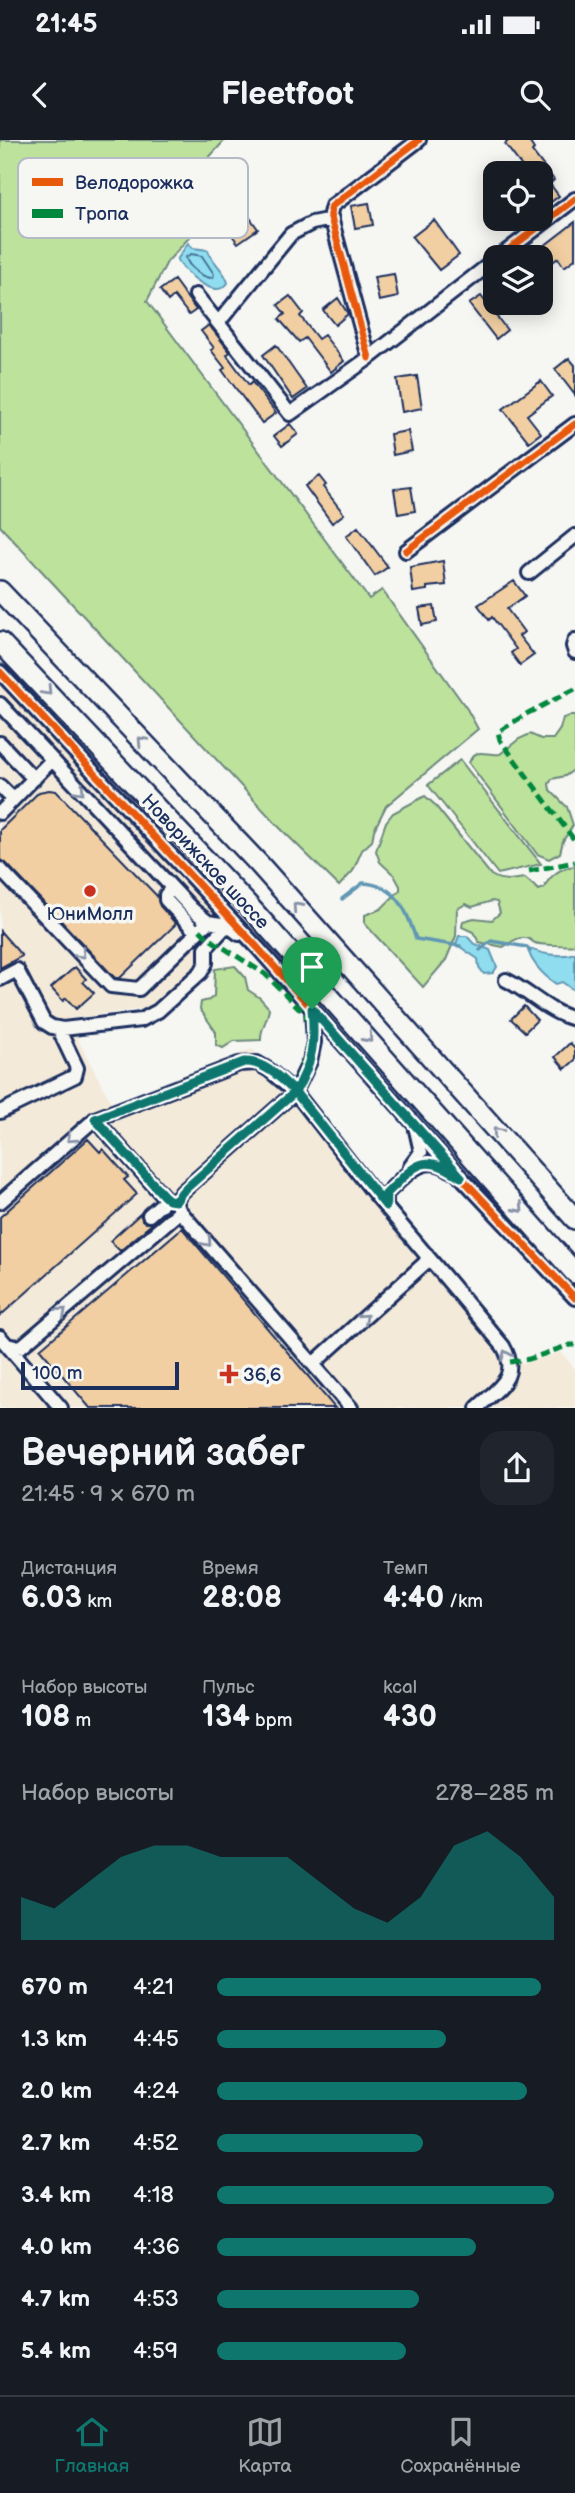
<!DOCTYPE html>
<html lang="ru">
<head>
<meta charset="utf-8">
<style>
  body { margin:0; font-family:"Balsamiq Sans",sans-serif; background:#20242c; color:#f1f3f6; height:100vh; display:flex; flex-direction:column; font-size:26px; white-space:nowrap }
  * { box-sizing:border-box; margin:0 }
  p { font-size:23px; color:#9ea1a6 }
  .icon { flex:none; width:38px; height:38px; fill:none; stroke:currentColor; stroke-width:2; stroke-linecap:round; stroke-linejoin:round }
  .map { position:relative; height:1268px; overflow:hidden }
  .side { display:flex; flex-direction:column; background:#171b24; flex:1 }
  .side>* { flex:none }
  .controls { position:absolute; left:483px; top:21px; display:grid; gap:14px }
  .controls a { display:grid; place-items:center; width:70px; height:70px; border-radius:14px; background:#171b24; box-shadow:0 4px 18px #0003; font-size:35px }
  .scale { position:absolute; left:21px; bottom:18px; width:158px; box-sizing:border-box; padding-left:7px; border:4px solid #1b2f5e; border-top:0; font-size:19px; line-height:24px; white-space:nowrap; color:#1b2f5e; -webkit-text-stroke:5px #f6f6f2; paint-order:stroke }
  .pin { position:absolute; display:grid; place-items:center; width:60px; height:60px; color:#fff; margin:-72px -30px; border-radius:50% 50% 50% 0; rotate:-45deg; box-shadow:0 0 7px #0007 }
  .pin .icon { rotate:45deg }
  .round { display:grid; place-items:center; flex:none; width:74px; height:74px; border-radius:21px; background:#20242c }
  .overview { display:flex; align-items:center; justify-content:space-between; height:119px; padding:0 21px }
  h1 { font-size:38px; font-weight:800; line-height:52px }
  .metrics { display:grid; grid-template-columns:repeat(3,1fr); gap:10px; height:119px; padding:7px 21px }
  .metrics div { display:grid; align-content:center }
  .metrics b { font-size:30px; font-weight:800 }
  .metrics small { font-size:19px; font-weight:400 }
  .metrics p { font-size:19px }
  .chart { height:196px; padding:14px 21px }
  .chart p { display:flex; justify-content:space-between }
  .chart svg { width:100%; height:126px; margin-top:7px; fill:#0f766e; opacity:.7 }
  ul { padding:0 21px; list-style:none; font-size:23px }
  li { display:grid; grid-template-columns:112px 84px 1fr; align-items:center; height:52px }
  li i { height:18px; border-radius:9px; background:#0f766e }
  .status { display:flex; justify-content:space-between; align-items:center; height:49px; padding:0 35px; background:#171b24; direction:ltr }
  .status svg { height:19px; fill:currentColor }
  header { display:flex; justify-content:space-between; align-items:center; height:91px; padding:0 21px; background:#171b24; font-size:32px; font-weight:800 }
  .menu { display:flex; justify-content:space-around; align-items:center; height:98px; border-top:2px solid #363941; background:#171b24; font-size:19px; color:#9ea1a6 }
  .menu a { display:grid; justify-items:center; gap:4px }
  .menu .current { color:#0f766e }
  .map>svg:first-child { display:block }
  .built { fill:#f4eada }
  .green { fill:#bde29c; stroke:#6c887d; stroke-width:2 }
  .water { fill:#8fddee; stroke:#6197b4; stroke-width:2 }
  .lines { fill:none; stroke-linecap:round; stroke-linejoin:round }
  .shore { stroke:#497598; stroke-width:2 }
  .stream { stroke:#6197b4; stroke-width:3.5 }
  .building { fill:#f1cfa2; stroke:#1b2f5e; stroke-width:2 }
  .minor-casing { stroke:#1b2f5e; stroke-width:18 }
  .highway-casing { stroke:#1b2f5e; stroke-width:24 }
  .minor { stroke:#f6f6f2; stroke-width:12 }
  .highway { stroke:#f6f6f2; stroke-width:19 }
  .quiet { stroke:#00873e; stroke-width:5; stroke-dasharray:10 5; stroke-linecap:butt }
  .cycleway-casing { stroke:#f6f6f2; stroke-width:11 }
  .cycleway { stroke:#e8590c; stroke-width:7 }
  .oneway { stroke:#8892a8 }
  .route-casing { stroke:#fff; stroke-width:14 }
  .route { stroke:#0f766e; stroke-width:9 }
  .poi-dot { fill:#c8321e; stroke:#f6f6f2; stroke-width:2.5 }
  .labels { text-anchor:middle; stroke-width:7; stroke-linejoin:round; paint-order:stroke }
  .street-label { font-size:19px; fill:#1b2f5e; stroke:#f6f6f2 }
  .poi-label { font-size:19px; fill:#1b2f5e; stroke:#f6f6f2 }
  .key { fill:#f6f6f2; stroke:#b4bac6; stroke-width:2 }
  .key-label { font-size:19px; fill:#1b2f5e }
</style>
</head>
<body>
<div class="status"><b>21:45</b><svg viewBox="0 0 49 12"><path d="M0 12V9h3v3zM5 12V6h3v6zM10 12V3h3v9zM15 12V0h3v12zM26 1h20v11H26zM47 4h2v5h-2z"/></svg></div>
<header><svg class="icon" aria-label="back" viewBox="0 0 24 24"><path d="M15 5l-7 7 7 7"/></svg>Fleetfoot<svg class="icon" aria-label="search" viewBox="0 0 24 24"><circle cx="10" cy="10" r="6"/><path d="M15 15l6 6"/></svg></header>
<div class="map">
<svg width="575" height="1268" viewBox="0 0 575 1268">
  <rect width="100%" height="100%" fill="#f6f6f2"/>
  <filter id="ink" filterUnits="userSpaceOnUse"><feTurbulence type="fractalNoise" baseFrequency=".0143" numOctaves="2"/><feDisplacementMap in="SourceGraphic" scale="14" xChannelSelector="R" yChannelSelector="G"/><feConvolveMatrix kernelMatrix="1 2 1 2 8 2 1 2 1" color-interpolation-filters="sRGB"/></filter>
  <g filter="url(#ink)">
    <path class="built" d="M0,541L217,772L229,793L200,824L148,868L67,879L112,964L252,909L287,938L523,1224L561,1212L575,1229V1268H0Z"/>
    <path class="green" d="M0,0H225L193,35L196,90L167,122L147,161L369,459L382,450L467,569L478,589L386,666L374,690L372,701L362,710L353,731L339,746L279,687L0,386Z
      M570,576H575V629L565,636L552,639L549,644L550,650L567,667L573,685L563,701L560,713L549,719L537,714L469,623C475,606 486,616 500,614L519,599L530,594L541,599H553L560,589L563,578Z
      M460,620L541,724L498,734L428,645Z
      M425,656L434,664L491,735C502,742 513,740 525,738L539,750L544,748C550,735 560,728 575,726V805C571,806 539,805 535,803C530,801 531,798 525,798C516,797 511,803 503,807L479,802L473,792L462,787L463,781L474,778L492,780L500,773L497,762L492,761L472,767L466,764L457,769L456,796L446,820L423,847L365,784V775L381,769L400,750V746L394,735L380,722L376,711L378,705L386,682L393,673Z
      M235,826L245,837L248,850L260,858L269,868C268,881 260,888 261,900L234,901L223,908L216,905V892L200,869L201,862L209,860L214,856L215,829Z"/>
    <path class="water" d="M188,103L193,108L208,110C212,123 226,131 228,143C215,161 186,133 177,120Z
      M459,796H467L473,803L490,810L497,827L493,833L484,834L479,827L478,819L456,804Z
      M527,807C539,814 561,818 575,813V851L562,842L556,844C543,835 531,822 527,807Z"/>
    <g class="lines">
      <path class="shore" d="M191,114L202,116L214,134L213,138C203,138 188,128 186,117Z"/>
      <path class="stream" d="M342,759L363,743C398,745 406,770 416,799L460,806
        M480,810L491,801L527,807L530,811"/>
    </g>
    <path class="building" d="M509,0H528L534,9L532,11L554,40L550,44L559,56L547,65L541,57V33H527L505,4Z
      M369,63L373,85L355,88L351,66Z
      M245,71L258,89L238,103L228,90L236,84L233,80Z
      M434,80L459,115L439,130L412,97Z
      M575,82V119L564,127L558,118L546,127L535,113Z
      M394,134L398,157L379,161L374,137Z
      M174,140L196,170L189,175L174,156L168,161L160,150Z
      M290,156L303,173L300,176L318,199L324,195L344,221L331,232L305,198L299,202L279,179L285,174L278,165Z
      M481,156L507,190L496,199L469,164Z
      M338,158L348,174L335,185L323,170Z
      M209,185L230,212L227,215L249,245L252,242L276,273L262,283L222,230L225,228L211,210L214,208L201,191Z
      M276,205L307,249L293,259L263,215Z
      M569,218L575,225V255L555,229Z
      M417,236L422,268L402,272L397,239Z
      M541,241L552,256L527,275L541,293L529,302L503,269Z
      M290,284L298,294L282,306L274,296Z
      M408,291L412,311L393,315L390,294Z
      M319,336L326,345L323,347L344,374L332,383L305,346Z
      M411,347L415,371L398,374L394,349Z
      M358,387L388,427L375,436L346,396Z
      M443,421L446,445L427,447V450L413,452L410,427Z
      M514,441L525,456L507,469L524,492L519,496L534,515L520,525L511,513L516,509L492,477L489,480L478,465Z
      M434,466L437,482L422,485L419,468Z
      M49,650L56,651L157,756L160,766L176,784L120,838H115L6,723L0,720V690L39,652Z
      M0,791L22,816L0,828Z
      M75,827L86,839L83,842L94,853L76,869L66,858L63,861L51,848Z
      M524,866L537,880L525,892L511,879Z
      M570,903L575,908V920L565,929L555,917Z
      M88,999L100,1012L103,1009L128,1037L124,1040L137,1054L0,1176V1077Z
      M141,1073L142,1080L146,1083L154,1082L120,1111L110,1101Z
      M182,1088L313,1242L335,1268H90L40,1209Z"/>
    <g class="lines">
      <g class="minor-casing">
        <path id="minor" d="M499,117L575,59
          M196,155L290,274L369,218L495,120
          M218,183L291,94L312,83L332,79
          M369,218L330,74L332,66L419,0
          M406,411L575,284
          M529,433L575,396
          M575,500L573,506L575,512
          M0,532L258,808L461,1037L575,1158
          M0,564L193,770L208,782L227,785L239,794
          M0,603L34,639
          M0,646L13,659
          M0,673L52,620
          M0,729L111,846L139,849L208,782
          M172,748L166,755V760L197,793
          M0,839L17,830L44,882L52,887L63,889L141,880L158,871L201,832L206,823V808L227,785
          M506,840C530,852 549,873 575,879
          M312,869L314,902L310,921L295,952L182,1052L176,1061L179,1070L351,1268
          M0,972L75,936L77,928L58,888
          M95,979L164,1057L169,1061H176
          M410,1027L421,1012L416,990
          M0,1062L95,979L239,924L257,923L269,930L295,952L370,1048L503,1206C521,1237 498,1248 477,1268
          M386,1066V1054C405,1036 423,1011 450,1030
          M149,1075L167,1059
          M0,1197L61,1268
          M7,1205L15,1207L22,1206L177,1074H183
          M313,1224L425,1123L427,1118L426,1114"/>
      </g>
      <g class="highway-casing">
        <path id="highway" d="M0,451L259,724L575,1079
          M0,502L248,765L575,1133"/>
      </g>
      <use href="#minor" class="minor"/>
      <use href="#highway" class="highway"/>
      <path class="quiet" d="M575,549L528,573L498,592L500,600L575,701
        M529,731L575,722
        M200,790L208,798L265,834L306,875C316,900 303,922 295,945V952
        M510,1222L529,1219L570,1205H575"/>
      <g class="cycleway-casing">
        <path id="cycleway" d="M499,117L575,59
          M369,218L330,74L332,66L419,0
          M406,411L575,284
          M0,532L258,808L461,1037L575,1158"/>
      </g>
      <use href="#cycleway" class="cycleway"/>
    </g>
    <defs><path id="oneway-chevron" d="M-2-3.5L2.5 0L-2 3.5" fill="none" stroke-width="1.6" stroke-linecap="round" stroke-linejoin="round" transform="scale(1.75)"/></defs>
    <g class="oneway">
      <use href="#oneway-chevron" transform="translate(47 551) rotate(47)"/>
      <use href="#oneway-chevron" transform="translate(142 601) rotate(-133)"/>
      <use href="#oneway-chevron" transform="translate(80 650) rotate(47)"/>
      <use href="#oneway-chevron" transform="translate(297 767) rotate(-132)"/>
      <use href="#oneway-chevron" transform="translate(81 814) rotate(47)"/>
      <use href="#oneway-chevron" transform="translate(368 898) rotate(48)"/>
      <use href="#oneway-chevron" transform="translate(497 992) rotate(-131)"/>
      <use href="#oneway-chevron" transform="translate(71 998) rotate(138)"/>
      <use href="#oneway-chevron" transform="translate(519 1068) rotate(48)"/>
      <use href="#oneway-chevron" transform="translate(207 1102) rotate(49)"/>
      <use href="#oneway-chevron" transform="translate(62 1172) rotate(-41)"/>
      <use href="#oneway-chevron" transform="translate(364 1178) rotate(-42)"/>
      <use href="#oneway-chevron" transform="translate(506 1215) rotate(-113)"/>
    </g>
  </g>
  <g class="lines" filter="url(#ink)">
    <g class="route-casing">
      <path id="route" d="M312,869C315,902 313,923 295,952C281,938 264,921 244,922L95,979L164,1056L169,1060L176,1061L182,1052L295,952L386,1066V1054C416,1026 421,1010 461,1037L312,869"/>
    </g>
    <use href="#route" class="route"/>
  </g>
  <g class="poi-dot">
    <circle cx="90" cy="751" r="7"/>
    <path d="M225.5 1223.5h7v7h7v7h-7v7h-7v-7h-7v-7h7z"/>
  </g>
  <g class="labels">
    <g class="street-label">
      <text transform="translate(206 721) rotate(47)" y="7">Новорижское шоссе</text>
    </g>
    <g class="poi-label">
      <text x="90" y="780">ЮниМолл</text>
      <text x="243" y="1241" text-anchor="start">36,6</text>
    </g>
  </g>
  <rect x="18" y="18" width="230" height="80" rx="10" class="key"/>
  <rect x="32" y="38" width="31" height="8" fill="#e8590c"/>
  <rect x="32" y="69" width="31" height="9" fill="#00873e"/>
  <g class="key-label">
    <text x="75" y="49">Велодорожка</text>
    <text x="75" y="80">Тропа</text>
  </g>
</svg>
<div class="controls">
<a><svg class="icon" aria-label="locate" viewBox="0 0 24 24"><circle cx="12" cy="12" r="6"/><path d="M12 2v4M12 18v4M2 12h4M18 12h4"/></svg></a>
<a><svg class="icon" aria-label="layers" viewBox="0 0 24 24"><path d="M12 4l9 5-9 5-9-5zM3 14l9 5 9-5"/></svg></a>
</div>
<div class="scale">100 m</div>
<div class="pin" style="left:312px;top:869px;background:#1e9e55"><svg class="icon" aria-label="arrive" viewBox="0 0 24 24"><path d="M6 21V4h12l-3 4 3 4H6"/></svg></div>
</div>
<section class="side">
<div class="overview"><div><h1>Вечерний забег</h1><p>21:45 · 9 × 670 m</p></div><a class="round"><svg class="icon" aria-label="share" viewBox="0 0 24 24"><path d="M12 15V3M7 8l5-5 5 5M5 13v7h14v-7"/></svg></a></div>
<div class="metrics">
<div><p>Дистанция</p><b>6.03<small> km</small></b></div>
<div><p>Время</p><b>28:08</b></div>
<div><p>Темп</p><b>4:40<small> /km</small></b></div>
</div>
<div class="metrics">
<div><p>Набор высоты</p><b>108<small> m</small></b></div>
<div><p>Пульс</p><b>134<small> bpm</small></b></div>
<div><p>kcal</p><b>430</b></div>
</div>
<div class="chart"><p><span>Набор высоты</span>278–285 m</p>
<svg viewBox="0 0 160 44" preserveAspectRatio="none"><path d="M0 44V29L10 33L20 24L30 15L40 11L50 11L60 15L70 15L80 15L90 24L100 33L110 38L120 29L130 11L140 6L150 15L160 29V44z"/></svg>
</div>
<ul>
<li><b>670 m</b>4:21<i style="width:96%"></i></li>
<li><b>1.3 km</b>4:45<i style="width:68%"></i></li>
<li><b>2.0 km</b>4:24<i style="width:92%"></i></li>
<li><b>2.7 km</b>4:52<i style="width:61%"></i></li>
<li><b>3.4 km</b>4:18<i style="width:100%"></i></li>
<li><b>4.0 km</b>4:36<i style="width:77%"></i></li>
<li><b>4.7 km</b>4:53<i style="width:60%"></i></li>
<li><b>5.4 km</b>4:59<i style="width:56%"></i></li>
</ul>
</section>
<nav class="menu">
<a class="current"><svg class="icon" aria-label="home" viewBox="0 0 24 24"><path d="M3 11l9-7 9 7M6 9v11h12V9"/></svg>Главная</a>
<a><svg class="icon" aria-label="map" viewBox="0 0 24 24"><path d="M3 6l6-2 6 2 6-2v14l-6 2-6-2-6 2zM9 4v14M15 6v14"/></svg>Карта</a>
<a><svg class="icon" aria-label="saved" viewBox="0 0 24 24"><path d="M7 4h10v16l-5-4-5 4z"/></svg>Сохранённые</a>
</nav>
</body>
</html>
